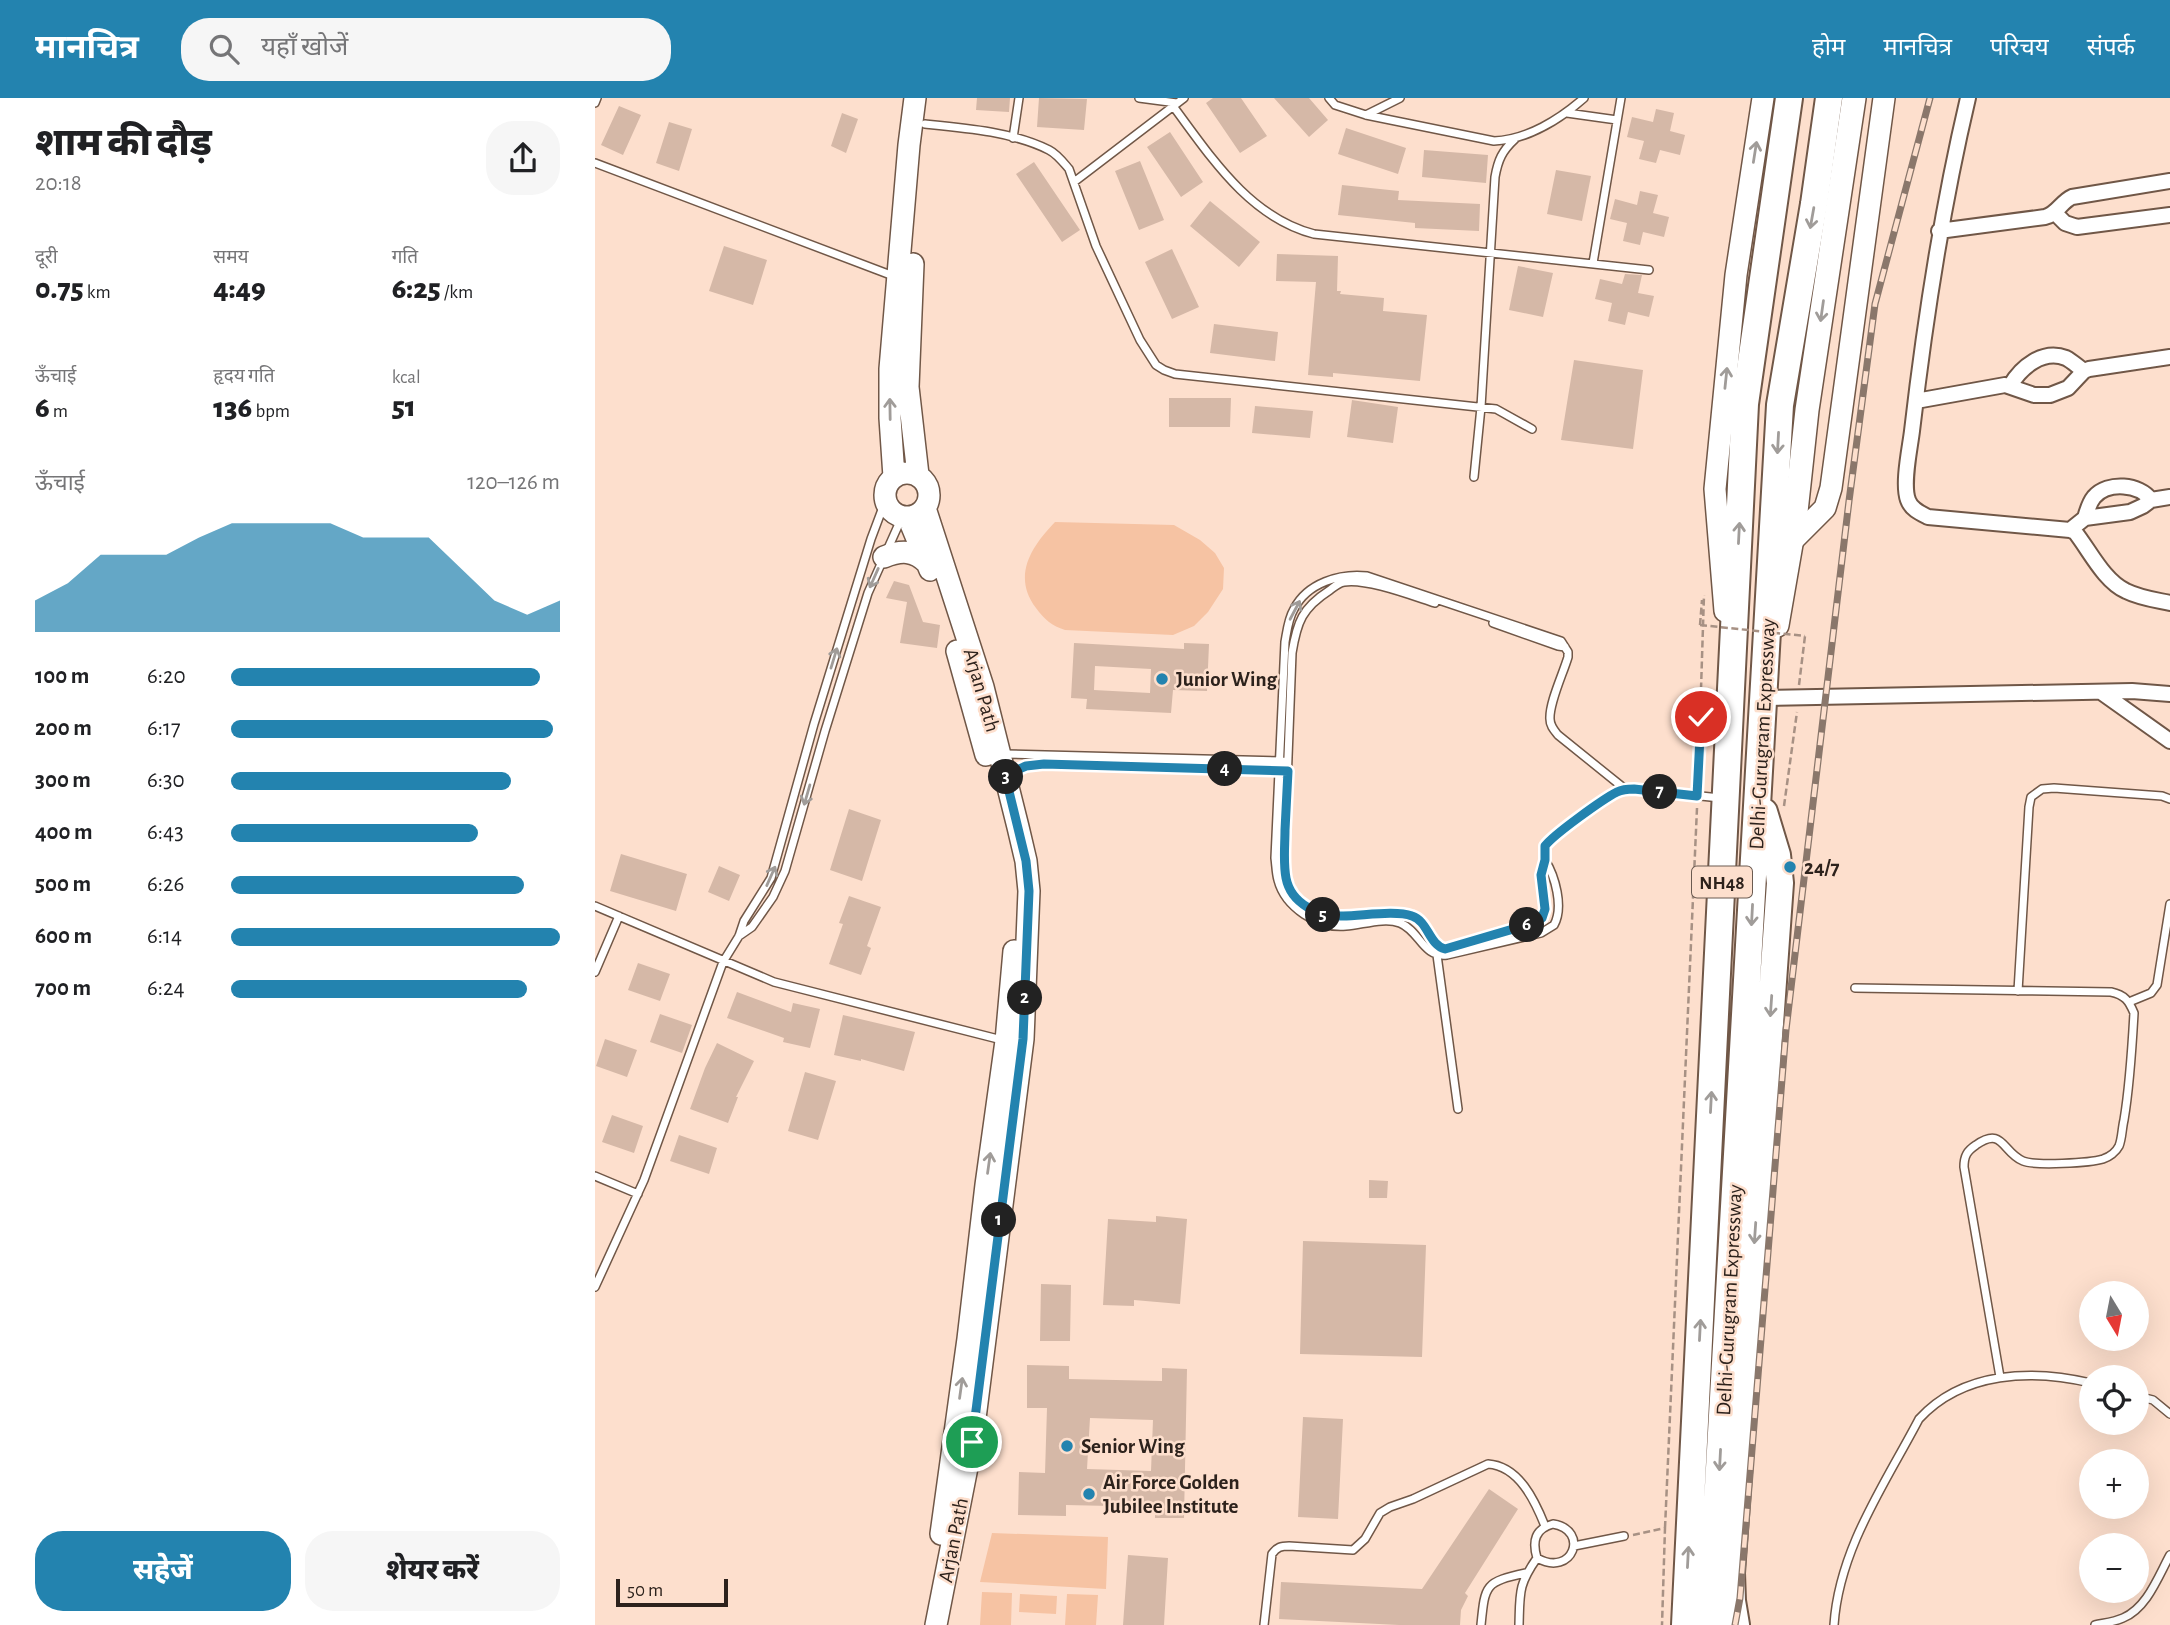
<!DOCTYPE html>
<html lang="hi">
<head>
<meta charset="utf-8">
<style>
  body { margin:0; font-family:"Alegreya Sans","Noto Sans Devanagari",sans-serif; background:#f6f6f6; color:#202124; height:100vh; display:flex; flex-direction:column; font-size:26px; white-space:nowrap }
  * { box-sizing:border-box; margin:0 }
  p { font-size:23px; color:#757577 }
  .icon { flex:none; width:38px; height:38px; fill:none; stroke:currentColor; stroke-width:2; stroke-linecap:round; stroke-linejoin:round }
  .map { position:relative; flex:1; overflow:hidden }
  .details { display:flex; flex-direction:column; background:#fff; width:595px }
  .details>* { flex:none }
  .needle { width:46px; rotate:170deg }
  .fabs { position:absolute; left:1484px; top:1183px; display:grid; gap:14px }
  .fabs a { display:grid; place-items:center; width:70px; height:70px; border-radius:50%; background:#fff; box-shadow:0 7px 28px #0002; font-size:35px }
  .scale { position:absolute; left:21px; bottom:18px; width:112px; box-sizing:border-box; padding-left:7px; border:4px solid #2d221c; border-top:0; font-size:19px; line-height:24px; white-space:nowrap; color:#2d221c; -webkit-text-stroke:5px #fddfcd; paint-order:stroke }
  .pin { position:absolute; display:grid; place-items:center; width:60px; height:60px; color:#fff; margin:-30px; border:4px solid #fff; border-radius:50%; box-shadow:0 2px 7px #0007 }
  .km { position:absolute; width:35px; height:35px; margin:-18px; border-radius:50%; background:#222; color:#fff; font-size:19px; line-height:35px; text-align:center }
  .round { display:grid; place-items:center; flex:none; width:74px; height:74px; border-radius:28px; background:#f6f6f6 }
  .summary { display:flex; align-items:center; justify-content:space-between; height:119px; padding:0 35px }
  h1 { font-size:38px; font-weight:800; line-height:52px }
  .figures { display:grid; grid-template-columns:repeat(3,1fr); gap:10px; height:119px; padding:7px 35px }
  .figures div { display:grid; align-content:center }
  .figures b { font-size:30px; font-weight:800 }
  .figures small { font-size:19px; font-weight:400 }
  .figures p { font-size:19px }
  .chart { height:196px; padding:14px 35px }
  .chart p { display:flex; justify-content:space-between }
  .chart svg { width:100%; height:126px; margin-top:7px; fill:#2383af; opacity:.7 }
  .button { display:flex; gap:14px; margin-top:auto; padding:14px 35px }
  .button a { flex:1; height:80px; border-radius:28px; background:#2383af; color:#fff; font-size:28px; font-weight:800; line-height:80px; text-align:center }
  .button a+a { background:#f6f6f6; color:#202124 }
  ul { padding:0 35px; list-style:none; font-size:23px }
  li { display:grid; grid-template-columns:112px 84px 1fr; align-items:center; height:52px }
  li i { height:18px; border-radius:9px; background:#2383af }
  header { display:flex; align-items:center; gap:42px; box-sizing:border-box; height:98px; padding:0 35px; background:#2383af; color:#fff }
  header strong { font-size:33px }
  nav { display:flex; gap:38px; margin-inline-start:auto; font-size:24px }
  .search { width:490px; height:63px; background:#f6f6f6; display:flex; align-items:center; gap:18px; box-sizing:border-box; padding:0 24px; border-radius:28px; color:#757577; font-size:26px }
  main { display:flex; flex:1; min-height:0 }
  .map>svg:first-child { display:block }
  .green { fill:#f6c3a3 }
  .building { fill:#d5b8a7; fill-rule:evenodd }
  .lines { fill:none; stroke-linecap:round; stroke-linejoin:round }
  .lane-casing { stroke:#705747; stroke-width:10 }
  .street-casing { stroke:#705747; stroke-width:18 }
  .secondary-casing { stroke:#705747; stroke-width:24 }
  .primary-casing { stroke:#705747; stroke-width:26 }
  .highway-casing { stroke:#705747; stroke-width:30 }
  .path { stroke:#a79184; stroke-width:2.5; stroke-dasharray:7 3.5; stroke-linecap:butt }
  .lane { stroke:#fff; stroke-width:7 }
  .street { stroke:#fff; stroke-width:14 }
  .secondary { stroke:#fff; stroke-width:21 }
  .primary { stroke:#fff; stroke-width:23 }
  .highway { stroke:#fff; stroke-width:26 }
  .rail-casing { stroke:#8a776b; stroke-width:7 }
  .rail { stroke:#fddfcd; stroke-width:4.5; stroke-dasharray:13; stroke-linecap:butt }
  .path-bridge { stroke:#a79184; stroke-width:2.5; stroke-dasharray:7 3.5; stroke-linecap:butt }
  .oneway { stroke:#a09c99 }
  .route-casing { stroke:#fff; stroke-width:14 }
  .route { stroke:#2383af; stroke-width:9 }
  .poi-dot { fill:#2383af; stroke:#fddfcd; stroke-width:2.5 }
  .labels { text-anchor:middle; stroke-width:5; stroke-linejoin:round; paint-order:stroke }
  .shield { fill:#fddfcd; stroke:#6b5b51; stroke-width:2 }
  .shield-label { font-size:19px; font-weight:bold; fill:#2d221c }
  .poi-label { font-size:21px; font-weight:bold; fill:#2d221c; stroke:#fddfcd; text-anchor:start }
  .street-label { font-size:21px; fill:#2d221c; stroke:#fddfcd }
</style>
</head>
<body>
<header>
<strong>मानचित्र</strong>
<div class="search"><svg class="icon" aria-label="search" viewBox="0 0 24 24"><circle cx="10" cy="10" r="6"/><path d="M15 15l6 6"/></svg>यहाँ खोजें</div>
<nav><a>होम</a><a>मानचित्र</a><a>परिचय</a><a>संपर्क</a></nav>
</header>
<main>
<section class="details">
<div class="summary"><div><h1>शाम की दौड़</h1><p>20:18</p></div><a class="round"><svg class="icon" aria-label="share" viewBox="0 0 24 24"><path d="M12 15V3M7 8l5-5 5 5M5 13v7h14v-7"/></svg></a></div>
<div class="figures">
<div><p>दूरी</p><b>0.75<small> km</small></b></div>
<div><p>समय</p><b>4:49</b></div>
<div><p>गति</p><b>6:25<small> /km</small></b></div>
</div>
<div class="figures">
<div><p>ऊँचाई</p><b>6<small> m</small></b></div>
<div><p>हृदय गति</p><b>136<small> bpm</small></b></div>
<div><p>kcal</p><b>51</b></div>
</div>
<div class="chart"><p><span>ऊँचाई</span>120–126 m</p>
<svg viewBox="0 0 160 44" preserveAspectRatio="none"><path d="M0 44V33L10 27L20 17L30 17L40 17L50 11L60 6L70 6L80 6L90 6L100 11L110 11L120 11L130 22L140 33L150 38L160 33V44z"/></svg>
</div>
<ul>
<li><b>100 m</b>6:20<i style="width:94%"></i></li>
<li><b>200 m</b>6:17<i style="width:98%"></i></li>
<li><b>300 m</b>6:30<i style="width:85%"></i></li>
<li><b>400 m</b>6:43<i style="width:75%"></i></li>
<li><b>500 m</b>6:26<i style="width:89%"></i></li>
<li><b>600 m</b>6:14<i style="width:100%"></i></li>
<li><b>700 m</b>6:24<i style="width:90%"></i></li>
</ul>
<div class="button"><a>सहेजें</a><a>शेयर करें</a></div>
</section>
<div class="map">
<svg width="1575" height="1527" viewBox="0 0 1575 1527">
  <rect width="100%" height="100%" fill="#fddfcd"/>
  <path class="green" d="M460,424L579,427L605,442L620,455L629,470L628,491L613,514L599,528L578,537L470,532C457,528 449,521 441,510C417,478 436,449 460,424Z
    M397,1435L513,1439L511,1491L385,1484Z
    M387,1494L417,1495L416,1527H385Z
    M425,1496L462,1498L461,1516L424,1514Z
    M472,1496L503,1497L501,1527H470Z"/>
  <path class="building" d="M382,0H415L414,14L381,12Z
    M444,0L492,1L489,32L442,29Z
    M618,0H646L672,38L645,55L611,5Z
    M679,0H714L733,22L714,39Z
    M24,8L46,17L28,57L6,47Z
    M1061,11L1079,15L1075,33L1090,37L1085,57L1065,52L1061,65L1044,61L1049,43L1032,39L1037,19L1058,24Z
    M247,15L263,21L251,55L236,48Z
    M74,24L97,31L84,73L61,65Z
    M751,30L811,50L803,76L743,56Z
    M575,34L608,84L586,99L552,49Z
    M829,52L893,57L891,85L827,79Z
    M545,63L569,122L544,132L520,73Z
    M439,64L485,132L467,144L421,76Z
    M961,72L996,78L987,123L952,116Z
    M747,87L804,93L803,102L885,106L884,133L820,130V125L743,117Z
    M1045,93L1063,97L1058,115L1074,119L1069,139L1048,134L1045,147L1028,143L1032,125L1015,121L1020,101L1042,107Z
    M615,103L665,144L644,169L595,128Z
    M129,148L172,162L158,207L114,193Z
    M577,151L604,209L577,221L550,164Z
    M682,156L743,158L742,193H746L745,196L789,200L788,213L832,217L825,283L738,275V279L713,277L721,184L681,183Z
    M923,168L958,175L948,219L914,212Z
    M1030,176L1047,177L1043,195L1059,198L1054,219L1033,214L1030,227L1013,223L1017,205L1000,201L1005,181L1027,186Z
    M619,226L683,234L680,263L615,255Z
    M979,262L1048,272L1038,351L966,342Z
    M574,300H636L635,329H574Z
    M757,302L803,309L798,345L752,339Z
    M660,308L718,313L715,340L657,335Z
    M299,483L314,487L328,524L345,527L342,550L305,545L312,504L291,500Z
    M479,545L589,551V545L614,546L612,593L578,592L576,615L491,611L492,601L476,600ZM500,568L556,571L555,595L499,592Z
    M254,711L286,722L267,783L235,772Z
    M26,756L92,776L81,813L15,793Z
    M124,768L145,777L134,803L113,794Z
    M254,798L286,809L272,848L276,850L266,877L234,866L248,826L244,825Z
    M43,865L75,876L65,903L33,892Z
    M142,894L196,914L198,905L225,911L215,950L188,944L189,940L132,920Z
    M65,916L97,927L87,955L55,944Z
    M248,917L320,934L309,973L266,961V963L239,957Z
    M10,941L42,952L32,979L1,968Z
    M122,945L159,963L141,999H143L133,1025L95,1011L110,970Z
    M210,974L241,983L223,1042L193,1033Z
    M17,1017L48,1028L39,1055L7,1044Z
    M84,1037L122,1050L114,1076L75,1063Z
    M774,1082L793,1083L792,1100H774Z
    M561,1118L592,1121L585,1206L539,1202V1208L508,1207L513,1121L561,1124Z
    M708,1143L831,1147L827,1259L705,1256Z
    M446,1186L476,1187L475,1243H445Z
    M432,1267L474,1268V1281L567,1283V1270L592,1271L589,1420H560V1409L471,1407V1418L423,1417L424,1374L450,1375L452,1310H432ZM495,1320L558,1322L556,1373L492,1371Z
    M708,1319L748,1321L743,1421L703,1419Z
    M894,1391L923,1411L870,1495L873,1498L866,1512L865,1527H804L684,1521L686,1484L827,1491Z
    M533,1457L573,1460L569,1527H528Z"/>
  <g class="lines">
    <g class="lane-casing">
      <path id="lane" d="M544,0L582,5
        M734,0L740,7L771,17L899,43C932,42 965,21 989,0
        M0,5L2,0
        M578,8C616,59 654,119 719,136L1054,172
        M972,15L1022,22
        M771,17L805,0
        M330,26C371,30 418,34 454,52C462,56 468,64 474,71L501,148L545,242L561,267L569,272L580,276L901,311L937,331
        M418,40L424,0
        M0,65L301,179
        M479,84L589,0
        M998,165L1026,0
        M879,379L886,309L900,79C903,62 907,53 920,41
        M840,505C818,498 771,480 749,484C743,485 739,489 735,492C707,510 702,524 697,555L689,763C692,793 705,814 737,818C755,818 810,811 822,820C831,826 836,839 842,848L845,850H854L942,824L947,820L950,811L945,777L950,762V748C958,737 1008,701 1022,694C1028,691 1033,691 1039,691L1125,700
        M898,525L963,548L970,549
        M409,656L688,663
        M412,677L431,668L449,666L688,672
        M950,762C960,778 969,809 959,827L946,835L852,857C828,860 825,833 805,825C789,819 767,827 751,828C723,831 690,809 683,782C681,775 681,767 680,760L690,544C692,533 693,521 699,511C712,485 745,475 772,478L966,543L973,554V559C968,576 954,605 955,621C955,628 959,632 963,637L1030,691
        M0,808L179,884L407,942
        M144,838L157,829L178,799L190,773L230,633L273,495L307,419
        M842,857L863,1011
        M0,874L24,818
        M1260,890L1516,894C1530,897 1534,903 1539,915C1537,951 1535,986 1529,1022C1527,1030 1527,1041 1524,1048C1521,1054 1514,1059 1508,1061C1495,1065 1440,1068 1428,1063C1407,1054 1408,1028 1381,1047C1372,1053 1369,1058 1369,1069L1405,1279
        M1423,893L1434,709L1436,699L1447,691L1459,690L1567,698L1575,701
        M1534,904L1556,895L1562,887L1575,806
        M0,1078L43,1096
        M0,1189L49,1082L128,864L144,838L149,823L176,780L219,626L276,441L291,401
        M1542,1298L1558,1302L1575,1316
        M958,1426C995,1432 978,1480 942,1460C937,1443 940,1431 958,1426Z
        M979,1448L1029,1438
        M669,1527L677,1456C682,1449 686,1448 694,1448L758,1452L770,1441L785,1415L795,1409L818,1401L893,1366C924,1368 940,1403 950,1428
        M886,1527C890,1486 890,1484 931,1475
        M924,1527C925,1495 923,1487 942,1460
        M1239,1527C1244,1451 1290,1386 1324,1321C1368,1273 1438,1271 1496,1285
        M1500,1527C1509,1525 1519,1524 1528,1520C1552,1510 1563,1479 1575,1457"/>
    </g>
    <g class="street-casing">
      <path id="street" d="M1373,0C1347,110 1330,221 1317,333C1315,350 1307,386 1313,402C1316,411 1325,415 1333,419L1475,432L1480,434C1495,453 1509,483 1531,493C1545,500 1561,502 1575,505
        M1460,115L1470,125L1482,129L1575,117
        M1344,133L1450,119C1462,116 1466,104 1477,99L1575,83
        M1415,288C1426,269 1448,251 1471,260C1477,263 1483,269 1489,273
        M1321,303L1410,287L1439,297H1455L1473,290L1489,273L1494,271L1575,259
        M1490,420C1492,413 1494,405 1499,399C1513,383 1545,386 1556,402
        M1475,432L1490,420L1535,414L1548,408L1556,402L1575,399
        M1506,594L1575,643
        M1169,600L1537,593L1575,596"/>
    </g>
    <g class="secondary-casing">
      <path id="secondary" d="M318,166L313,289L323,377
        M290 397a22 22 0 1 1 44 0a22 22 0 1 1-44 0Z
        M299,379L295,320V271L314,47L320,0
        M330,410L388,589L423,729L431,763L434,793L428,941L377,1344L341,1527
        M313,419L335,472
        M1197,443L1230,410L1236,390L1289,0
        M289,459C306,452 319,452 332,465
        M1130,513L1120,391L1141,177L1168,0
        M362,553L391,657
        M346,1436L373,1241L391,1087L411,943L419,853"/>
    </g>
    <g class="primary-casing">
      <path id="primary" d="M1182,527L1200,423L1212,312L1259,0"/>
    </g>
    <g class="highway-casing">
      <path id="highway" d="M1090,1527L1150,306L1194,0
        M1115,1527L1185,307L1219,106L1234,0
        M1141,1527L1137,1503L1136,1475L1185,785L1182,757L1169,714"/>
    </g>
    <path class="path" d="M1105,527L1107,502
      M1204,587L1210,538
      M1103,686L1109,497
      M1189,708L1202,614
      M1070,1430L1102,710
      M1038,1437L1070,1430L1067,1527"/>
    <use href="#lane" class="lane"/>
    <use href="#street" class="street"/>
    <use href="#secondary" class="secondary"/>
    <use href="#primary" class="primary"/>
    <use href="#highway" class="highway"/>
    <g class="rail-casing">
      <path id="rail" d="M1140,1527L1145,1500L1191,932L1254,403L1280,206L1335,0"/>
    </g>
    <use href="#rail" class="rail"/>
    <path class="path-bridge" d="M1105,527L1210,538"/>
  </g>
  <defs><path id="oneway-shaft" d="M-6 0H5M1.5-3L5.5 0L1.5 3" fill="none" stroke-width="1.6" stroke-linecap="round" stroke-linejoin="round" transform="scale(1.75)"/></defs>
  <g class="oneway">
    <use href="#oneway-shaft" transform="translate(1160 54) rotate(-81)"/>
    <use href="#oneway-shaft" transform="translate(1217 120) rotate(100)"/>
    <use href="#oneway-shaft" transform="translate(1227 213) rotate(98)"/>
    <use href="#oneway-shaft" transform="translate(1131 280) rotate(-84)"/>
    <use href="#oneway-shaft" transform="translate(295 311) rotate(-91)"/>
    <use href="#oneway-shaft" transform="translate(1183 345) rotate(93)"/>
    <use href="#oneway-shaft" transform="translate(1144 435) rotate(-87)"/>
    <use href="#oneway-shaft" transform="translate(279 480) rotate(114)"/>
    <use href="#oneway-shaft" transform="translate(700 512) rotate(-62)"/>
    <use href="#oneway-shaft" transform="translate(239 560) rotate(-73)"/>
    <use href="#oneway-shaft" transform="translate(212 697) rotate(106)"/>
    <use href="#oneway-shaft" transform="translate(176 778) rotate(-66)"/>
    <use href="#oneway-shaft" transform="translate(1157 817) rotate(93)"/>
    <use href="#oneway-shaft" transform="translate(1176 908) rotate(94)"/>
    <use href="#oneway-shaft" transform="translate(1116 1004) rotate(-87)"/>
    <use href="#oneway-shaft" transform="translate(394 1065) rotate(-82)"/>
    <use href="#oneway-shaft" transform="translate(1160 1135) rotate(94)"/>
    <use href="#oneway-shaft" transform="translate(1105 1232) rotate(-87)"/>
    <use href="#oneway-shaft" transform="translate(366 1290) rotate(-82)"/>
    <use href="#oneway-shaft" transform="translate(1125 1362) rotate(93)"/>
    <use href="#oneway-shaft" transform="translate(1093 1459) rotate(-87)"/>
  </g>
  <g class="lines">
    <g class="route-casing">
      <path id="route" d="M377,1344L428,941L434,793L431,763L410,677L431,668L449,666L693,673C692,692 691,712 690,732C690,747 688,764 691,780C696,806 724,819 748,818C767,818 800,812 817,818C833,823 834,847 850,851L942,824L947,820L950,811L946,777L950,762V748C958,737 1008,701 1022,694C1028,691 1033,691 1039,691L1102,698L1106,619"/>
    </g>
    <use href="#route" class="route"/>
  </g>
  <g class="poi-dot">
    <circle cx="567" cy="581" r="7"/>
    <circle cx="1195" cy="769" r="7"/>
    <circle cx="472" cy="1348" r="7"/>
    <circle cx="494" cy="1396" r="7"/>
  </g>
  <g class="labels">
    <rect class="shield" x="1097" y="768.5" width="60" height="31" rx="5"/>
    <g class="shield-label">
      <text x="1127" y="791">NH48</text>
    </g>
    <g class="poi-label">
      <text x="581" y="588">Junior Wing</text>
      <text x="1209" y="776">24/7</text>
      <text x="486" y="1355">Senior Wing</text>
      <text x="508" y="1391">Air Force Golden<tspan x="508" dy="24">Jubilee Institute</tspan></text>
    </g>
    <g class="street-label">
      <text transform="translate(387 592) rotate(74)" y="7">Arjan Path</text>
      <text transform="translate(1167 636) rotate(-87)" y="7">Delhi-Gurugram Expressway</text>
      <text transform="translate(1134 1202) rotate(-87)" y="7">Delhi-Gurugram Expressway</text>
      <text transform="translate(358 1442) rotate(-79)" y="7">Arjan Path</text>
    </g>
  </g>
</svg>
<div class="fabs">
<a><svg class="needle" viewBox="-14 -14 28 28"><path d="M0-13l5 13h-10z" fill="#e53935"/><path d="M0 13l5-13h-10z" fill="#757577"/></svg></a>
<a><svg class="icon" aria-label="locate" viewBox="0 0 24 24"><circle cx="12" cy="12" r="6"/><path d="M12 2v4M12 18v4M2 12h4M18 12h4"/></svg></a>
<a>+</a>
<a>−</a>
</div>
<div class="scale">50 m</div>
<div class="pin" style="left:377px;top:1344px;background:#1e9e55"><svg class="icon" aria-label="arrive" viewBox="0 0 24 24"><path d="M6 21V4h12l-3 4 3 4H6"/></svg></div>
<div class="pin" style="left:1106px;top:619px;background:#d93025"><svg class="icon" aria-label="check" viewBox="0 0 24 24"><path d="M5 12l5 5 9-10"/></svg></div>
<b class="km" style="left:404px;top:1122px">1</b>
<b class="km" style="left:430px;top:900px">2</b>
<b class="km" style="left:411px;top:679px">3</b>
<b class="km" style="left:630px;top:671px">4</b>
<b class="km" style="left:728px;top:817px">5</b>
<b class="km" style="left:932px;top:827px">6</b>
<b class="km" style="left:1065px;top:694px">7</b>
</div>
</main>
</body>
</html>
